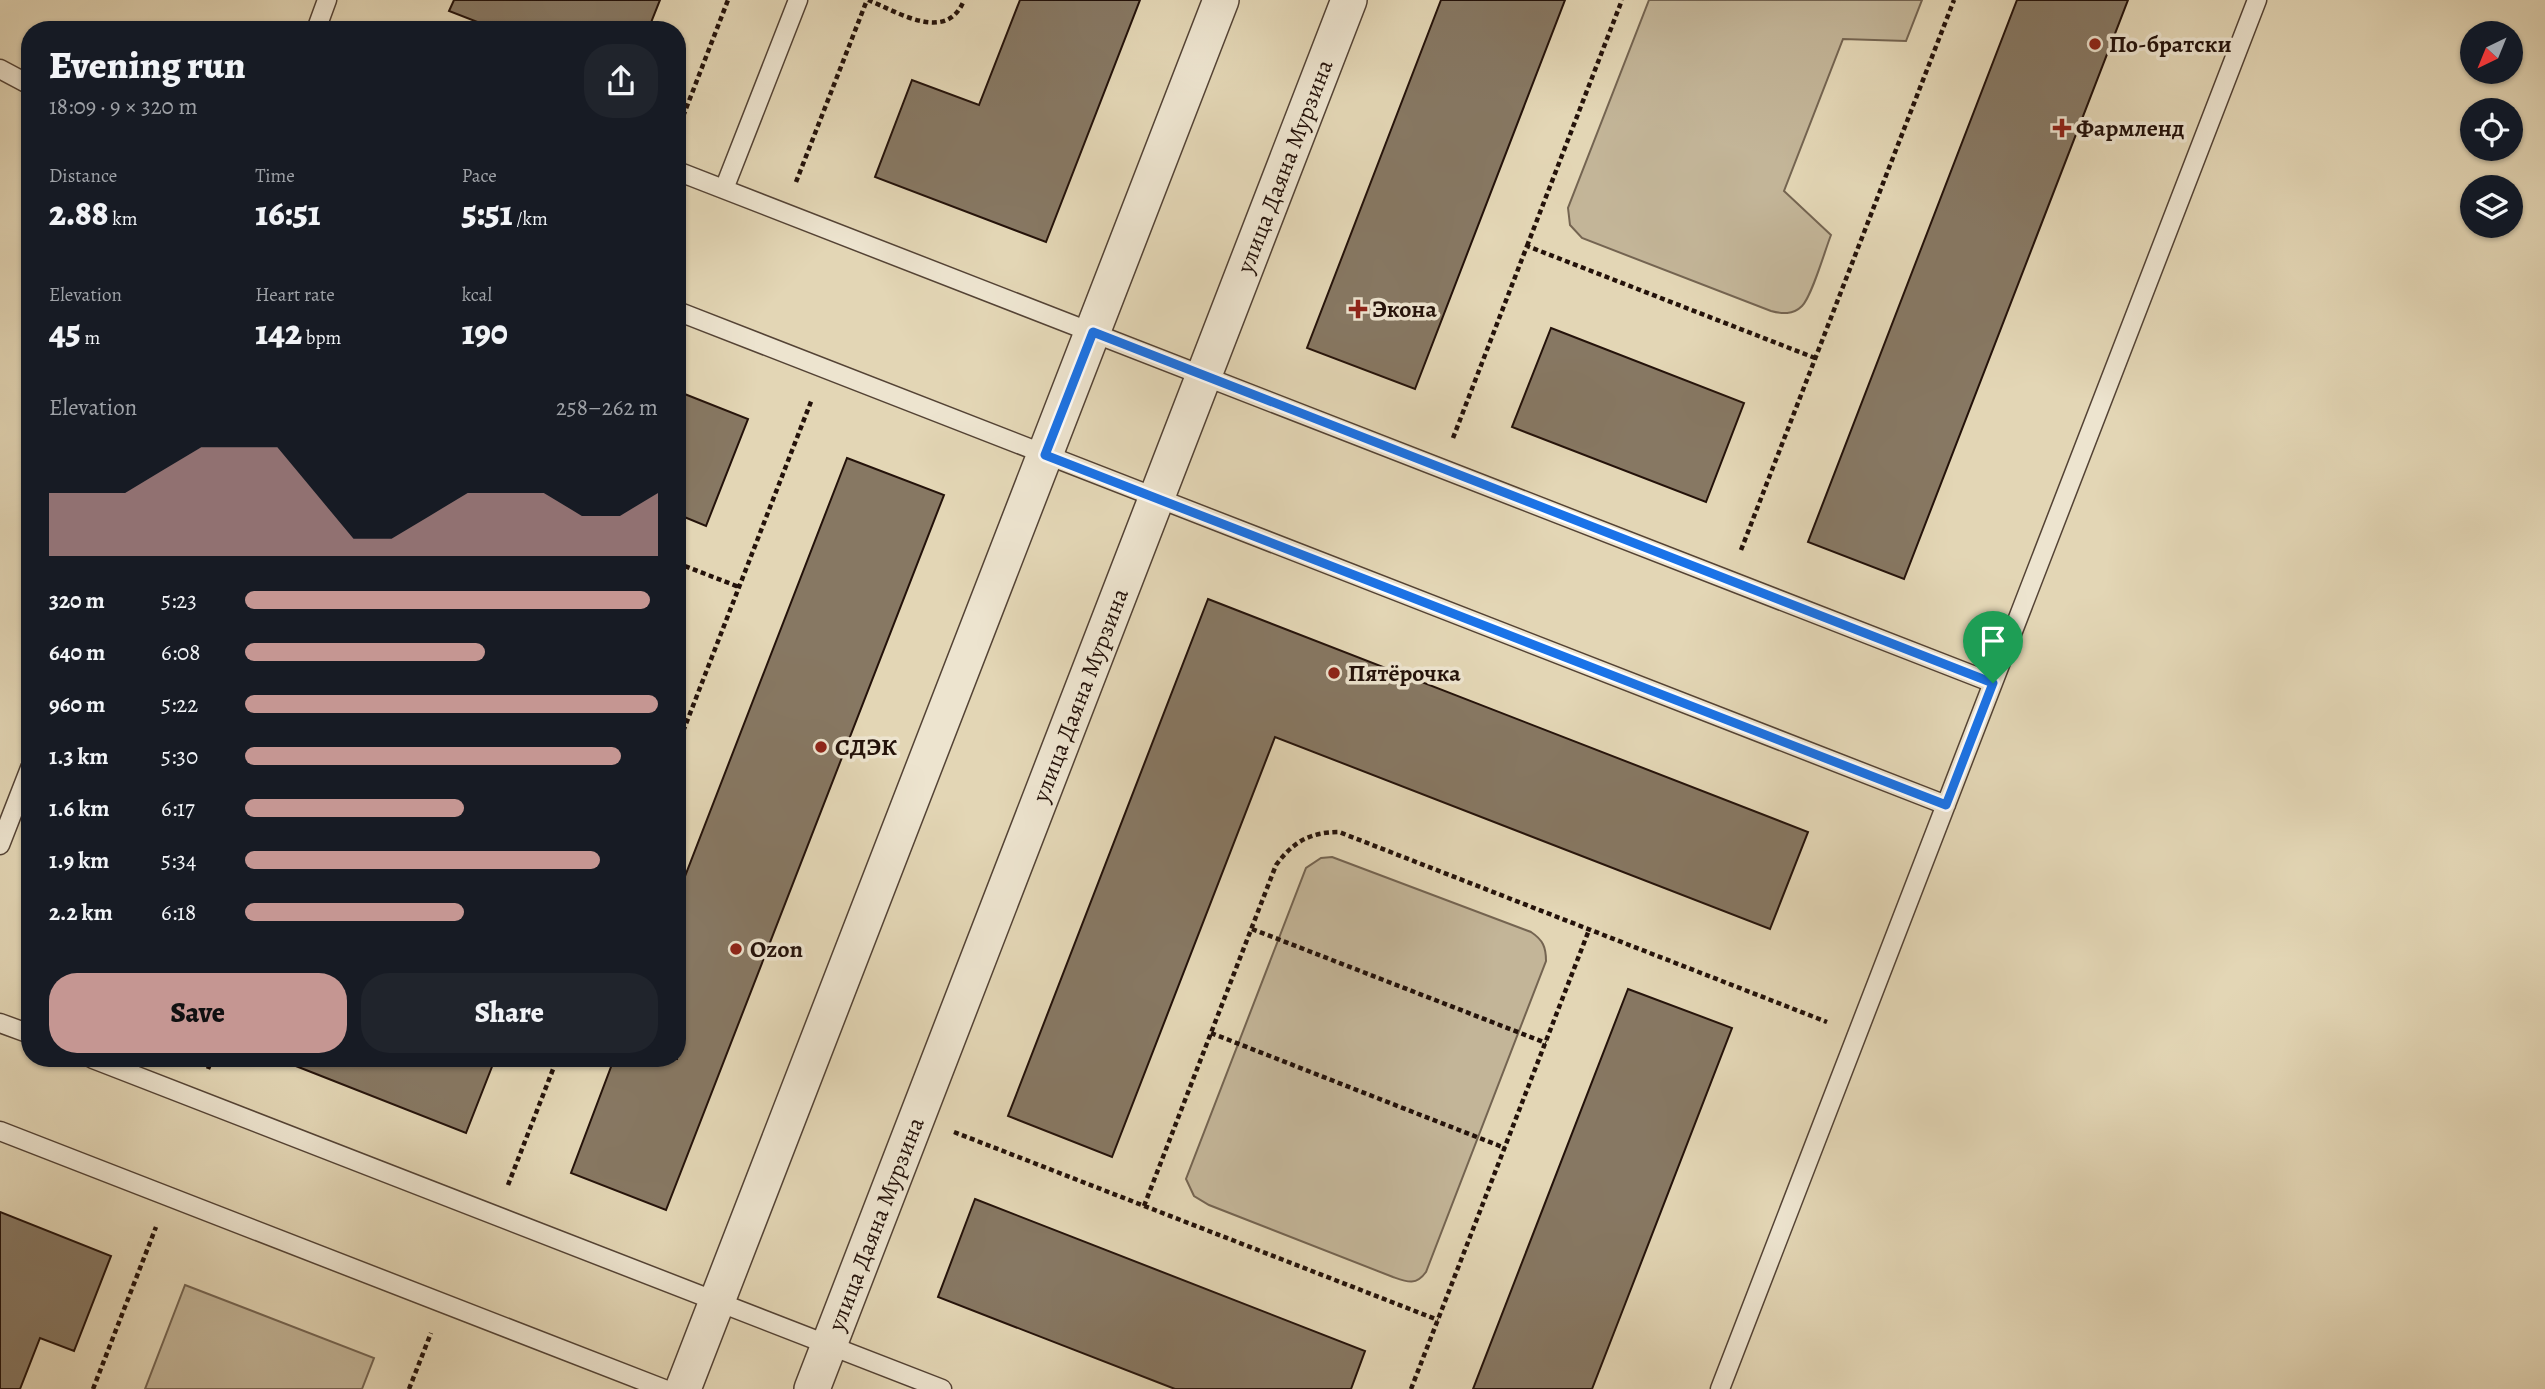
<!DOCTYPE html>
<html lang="en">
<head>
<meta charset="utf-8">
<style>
  body { margin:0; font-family:Alegreya,serif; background:#20242c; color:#f1f3f6; height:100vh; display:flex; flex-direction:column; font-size:26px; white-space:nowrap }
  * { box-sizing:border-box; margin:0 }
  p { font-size:23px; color:#9ea1a6 }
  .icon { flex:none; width:38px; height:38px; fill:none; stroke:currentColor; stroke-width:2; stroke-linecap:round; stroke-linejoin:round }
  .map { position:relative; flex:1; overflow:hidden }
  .side { position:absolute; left:21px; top:21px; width:665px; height:1046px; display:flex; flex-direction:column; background:#171b24; border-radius:28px; box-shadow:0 2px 5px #0004 }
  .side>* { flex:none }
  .needle { width:46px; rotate:223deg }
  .controls { position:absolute; left:2460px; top:21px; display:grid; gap:14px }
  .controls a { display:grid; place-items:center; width:63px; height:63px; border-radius:50%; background:#171b24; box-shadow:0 2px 5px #0004; font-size:35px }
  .pin { position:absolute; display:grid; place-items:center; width:60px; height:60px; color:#fff; margin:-72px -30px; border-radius:50% 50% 50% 0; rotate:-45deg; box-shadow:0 0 7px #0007 }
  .pin .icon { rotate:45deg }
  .round { display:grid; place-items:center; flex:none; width:74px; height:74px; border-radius:28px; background:#20242c }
  .headline { display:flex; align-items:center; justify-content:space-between; height:119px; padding:0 28px }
  h1 { font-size:38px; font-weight:800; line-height:52px }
  .metrics { display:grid; grid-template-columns:repeat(3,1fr); gap:10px; height:119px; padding:7px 28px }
  .metrics div { display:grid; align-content:center }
  .metrics b { font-size:35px; font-weight:800 }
  .metrics small { font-size:19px; font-weight:400 }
  .metrics p { font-size:19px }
  .chart { height:196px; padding:14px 28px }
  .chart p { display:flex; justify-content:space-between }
  .chart svg { width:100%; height:126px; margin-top:7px; fill:#c59692; opacity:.7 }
  .action { display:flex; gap:14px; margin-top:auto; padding:14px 28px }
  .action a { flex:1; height:80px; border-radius:28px; background:#c59692; color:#111; font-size:28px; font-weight:800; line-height:80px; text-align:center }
  .action a+a { background:#20242c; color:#f1f3f6 }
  ul { padding:0 28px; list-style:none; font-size:23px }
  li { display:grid; grid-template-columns:112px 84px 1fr; align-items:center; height:52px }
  li i { height:18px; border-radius:9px; background:#c59692 }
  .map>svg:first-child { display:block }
  .green { fill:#c3b598; stroke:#746451; stroke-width:2 }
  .building { fill:#877863; stroke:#24120a; stroke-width:2 }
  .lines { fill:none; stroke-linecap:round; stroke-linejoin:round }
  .lane-casing { stroke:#544335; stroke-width:21 }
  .street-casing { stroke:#544335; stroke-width:38 }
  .path { stroke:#24120a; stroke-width:4.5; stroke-dasharray:5 3.5; stroke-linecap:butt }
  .lane { stroke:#ede4cf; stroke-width:18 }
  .street { stroke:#ede4cf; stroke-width:35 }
  .route-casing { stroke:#fff; stroke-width:14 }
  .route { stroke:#1a73e8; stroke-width:9 }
  .poi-dot { fill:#8f2418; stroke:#ede4cf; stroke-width:2.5 }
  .labels { text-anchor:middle; stroke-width:7; stroke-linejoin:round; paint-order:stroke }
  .poi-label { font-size:24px; font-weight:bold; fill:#24120a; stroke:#ede4cf; text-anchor:start }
  .street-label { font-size:24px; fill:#24120a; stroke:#ede4cf }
</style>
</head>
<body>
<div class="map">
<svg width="2545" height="1389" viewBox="0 0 2545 1389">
  <rect width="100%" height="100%" fill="#e3d6b5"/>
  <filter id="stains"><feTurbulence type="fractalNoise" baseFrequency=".00286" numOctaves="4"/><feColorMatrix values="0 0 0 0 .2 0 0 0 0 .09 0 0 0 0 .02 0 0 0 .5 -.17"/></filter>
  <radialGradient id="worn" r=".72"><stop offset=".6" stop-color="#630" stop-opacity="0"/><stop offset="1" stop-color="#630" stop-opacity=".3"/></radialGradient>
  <path class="green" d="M1649,0H1922L1906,41L1843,39L1784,191L1831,235C1825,250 1812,296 1802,306C1793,315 1782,314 1771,311L1582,238L1570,225L1568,208Z
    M1332,857L1531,932C1543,940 1546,947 1546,961L1426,1272C1416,1286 1407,1282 1393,1277L1209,1205L1194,1196L1186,1179L1306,868L1321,858Z
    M185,1285L374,1358L362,1389H145Z"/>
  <path class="building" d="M454,0H660L648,30H498L449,11Z
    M1020,0H1140L1046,242L875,177L912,80L979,105Z
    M1441,0H1565L1415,389L1307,348Z
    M2017,0H2128L1904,579L1808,542Z
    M1551,328L1744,403L1706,502L1512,427Z
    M677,391L748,419L706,526L677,514Z
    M847,458L944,495L666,1210L571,1173L614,1059H677V897Z
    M1208,599L1808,832L1770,929L1275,737L1112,1157L1008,1116Z
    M1628,989L1732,1028L1622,1312L1592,1389H1473Z
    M278,1059H495L466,1133Z
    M975,1199L1365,1351L1351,1389H1175L938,1297Z
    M0,1212L111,1256L74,1351L40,1338L20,1389H0Z"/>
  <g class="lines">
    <g class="lane-casing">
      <path id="lane" d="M316,30L327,0
        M0,69L30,85
        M677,171L1993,683
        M724,189L798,0
        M677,311L1946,805
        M0,845L30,768
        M0,1023L30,1034
        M93,1059L942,1389
        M0,1131L664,1389
        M1720,1389L2257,0"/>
    </g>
    <g class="street-casing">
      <g id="street">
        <path d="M683,1389L1221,0"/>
        <path id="s1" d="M812,1389L1349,0"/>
      </g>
    </g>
    <path class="path" d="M868,0C898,12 947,44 964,0
      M677,132L728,0
      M796,182L867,0
      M1527,246L1622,0
      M1453,438L1527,246L1815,358
      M1741,550L1954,0
      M677,563L739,587
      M677,747L812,399
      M1252,929L1546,1043
      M1211,1033L1505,1148
      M208,1069L212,1059
      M954,1132L1438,1320
      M508,1185L557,1059
      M1144,1206L1276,865C1293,842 1310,832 1339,832L1827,1022
      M93,1389L156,1227
      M409,1389L431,1333
      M1411,1389L1589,930"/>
    <use href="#lane" class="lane"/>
    <use href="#street" class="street"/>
  </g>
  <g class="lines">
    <g class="route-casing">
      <path id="route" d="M1093,332L1993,683L1946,805L1045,455Z"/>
    </g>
    <use href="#route" class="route"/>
  </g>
  <g class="poi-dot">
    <circle cx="2095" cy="44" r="7"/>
    <path d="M2058.5 117.5h7v7h7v7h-7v7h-7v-7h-7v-7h7z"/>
    <path d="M1354.5 298.5h7v7h7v7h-7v7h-7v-7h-7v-7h7z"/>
    <circle cx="1334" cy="673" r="7"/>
    <circle cx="821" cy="747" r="7"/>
    <circle cx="736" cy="949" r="7"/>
  </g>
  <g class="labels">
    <g class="poi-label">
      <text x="2109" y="52">По-братски</text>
      <text x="2076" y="136">Фармленд</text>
      <text x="1372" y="317">Экона</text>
      <text x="1348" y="681">Пятёрочка</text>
      <text x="835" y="755">СДЭК</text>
      <text x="750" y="957">Ozon</text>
    </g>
    <g class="street-label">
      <text dy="8" stroke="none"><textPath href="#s1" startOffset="1311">улица Даяна Мурзина</textPath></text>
      <text dy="8" stroke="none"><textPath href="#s1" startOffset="744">улица Даяна Мурзина</textPath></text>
      <text dy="8" stroke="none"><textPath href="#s1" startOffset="177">улица Даяна Мурзина</textPath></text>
    </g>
  </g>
  <rect width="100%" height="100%" filter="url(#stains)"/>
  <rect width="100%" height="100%" fill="url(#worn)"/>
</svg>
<div class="controls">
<a><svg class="needle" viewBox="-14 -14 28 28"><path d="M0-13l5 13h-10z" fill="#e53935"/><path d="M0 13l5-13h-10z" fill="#9ea1a6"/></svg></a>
<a><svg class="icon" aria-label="locate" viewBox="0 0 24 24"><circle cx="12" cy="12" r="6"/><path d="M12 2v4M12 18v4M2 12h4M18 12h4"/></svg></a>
<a><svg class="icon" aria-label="layers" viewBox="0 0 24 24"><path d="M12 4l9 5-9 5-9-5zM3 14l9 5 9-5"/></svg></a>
</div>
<div class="pin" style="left:1993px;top:683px;background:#1e9e55"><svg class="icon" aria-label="arrive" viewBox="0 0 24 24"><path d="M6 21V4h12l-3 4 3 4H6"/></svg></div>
<section class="side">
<div class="headline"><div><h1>Evening run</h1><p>18:09 · 9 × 320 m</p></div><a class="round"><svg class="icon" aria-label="share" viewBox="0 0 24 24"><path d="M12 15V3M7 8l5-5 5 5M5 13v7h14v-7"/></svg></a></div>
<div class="metrics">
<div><p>Distance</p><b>2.88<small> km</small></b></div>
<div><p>Time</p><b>16:51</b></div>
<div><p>Pace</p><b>5:51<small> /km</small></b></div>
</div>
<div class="metrics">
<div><p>Elevation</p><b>45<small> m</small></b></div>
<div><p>Heart rate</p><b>142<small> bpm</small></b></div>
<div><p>kcal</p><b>190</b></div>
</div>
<div class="chart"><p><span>Elevation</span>258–262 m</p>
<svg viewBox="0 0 160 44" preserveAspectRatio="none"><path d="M0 44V22L10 22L20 22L30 14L40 6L50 6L60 6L70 22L80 38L90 38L100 30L110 22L120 22L130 22L140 30L150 30L160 22V44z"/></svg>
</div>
<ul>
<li><b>320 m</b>5:23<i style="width:98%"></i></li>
<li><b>640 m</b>6:08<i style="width:58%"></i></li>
<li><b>960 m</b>5:22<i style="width:100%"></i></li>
<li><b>1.3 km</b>5:30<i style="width:91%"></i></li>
<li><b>1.6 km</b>6:17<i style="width:53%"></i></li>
<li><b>1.9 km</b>5:34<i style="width:86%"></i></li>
<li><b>2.2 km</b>6:18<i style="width:53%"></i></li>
</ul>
<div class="action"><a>Save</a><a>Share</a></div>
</section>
</div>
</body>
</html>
